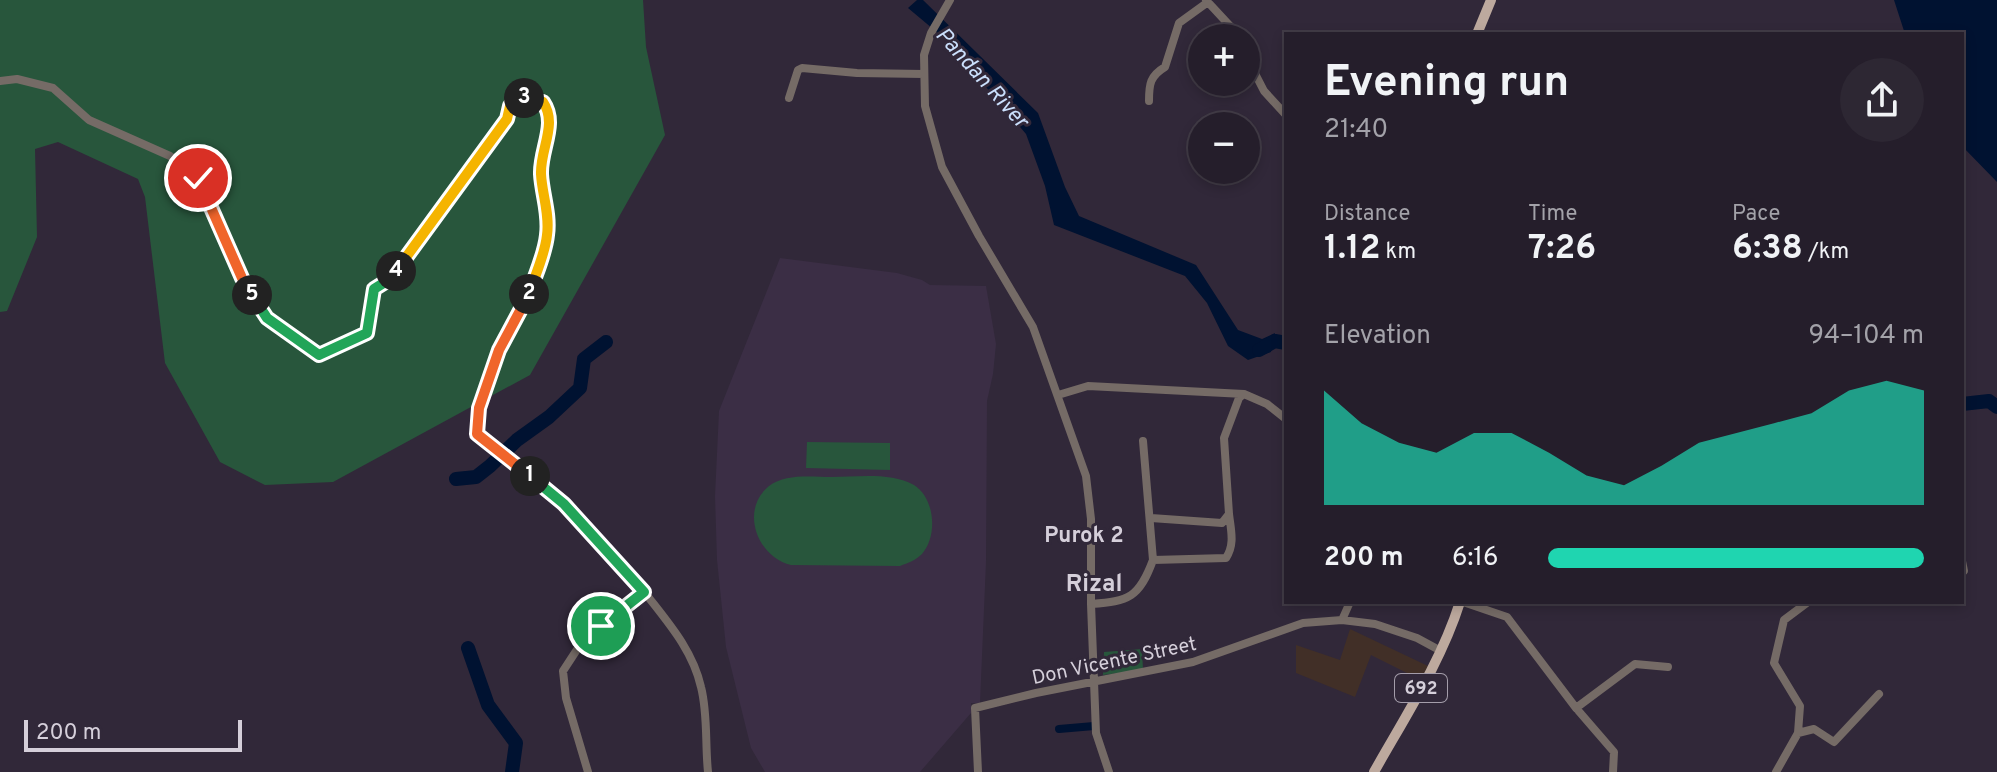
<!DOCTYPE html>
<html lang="en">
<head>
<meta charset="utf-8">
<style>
  body { margin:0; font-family:Overpass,sans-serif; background:#2d2733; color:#f1f3f6; height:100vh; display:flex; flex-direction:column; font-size:30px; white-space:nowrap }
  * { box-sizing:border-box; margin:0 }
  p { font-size:26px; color:#a3a2a9 }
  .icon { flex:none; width:44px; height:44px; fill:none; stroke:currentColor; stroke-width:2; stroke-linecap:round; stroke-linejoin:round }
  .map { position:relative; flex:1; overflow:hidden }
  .sheet { position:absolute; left:1284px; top:32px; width:680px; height:572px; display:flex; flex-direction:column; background:#251e2b; border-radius:0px; box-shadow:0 4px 12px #0003,0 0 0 2px #423c47 }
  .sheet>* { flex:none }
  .tools { position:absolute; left:1188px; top:24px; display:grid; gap:16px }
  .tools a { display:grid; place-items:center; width:72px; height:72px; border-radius:50%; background:#251e2b; box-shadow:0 4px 12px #0003,0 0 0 2px #423c47; font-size:40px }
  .scale { position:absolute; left:24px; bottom:20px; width:218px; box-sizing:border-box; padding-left:8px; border:4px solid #d5cfda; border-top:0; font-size:22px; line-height:28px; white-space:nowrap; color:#d5cfda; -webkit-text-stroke:6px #312839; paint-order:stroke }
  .pin { position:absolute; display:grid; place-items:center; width:68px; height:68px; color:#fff; margin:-34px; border:4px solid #fff; border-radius:50%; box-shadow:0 2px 8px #0007 }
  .km { position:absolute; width:40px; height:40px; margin:-20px; border-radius:50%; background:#222; color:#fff; font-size:22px; line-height:40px; text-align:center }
  .round { display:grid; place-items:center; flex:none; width:84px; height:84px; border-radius:42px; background:#2d2733 }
  .headline { display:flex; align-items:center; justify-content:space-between; height:136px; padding:0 40px }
  h1 { font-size:44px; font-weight:700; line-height:60px }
  .metrics { display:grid; grid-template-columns:repeat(3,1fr); gap:12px; height:136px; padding:8px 40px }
  .metrics div { display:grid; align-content:center }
  .metrics b { font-size:34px; font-weight:700 }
  .metrics small { font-size:22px; font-weight:400 }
  .metrics p { font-size:22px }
  .chart { height:224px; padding:16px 40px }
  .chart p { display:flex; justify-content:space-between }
  .chart svg { width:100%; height:144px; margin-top:8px; fill:#1fd5b0; opacity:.7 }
  ul { padding:0 40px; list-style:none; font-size:26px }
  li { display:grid; grid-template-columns:128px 96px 1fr; align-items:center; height:60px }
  li i { height:20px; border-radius:10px; background:#1fd5b0 }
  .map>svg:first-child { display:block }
  .industrial { fill:#412f27 }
  .built { fill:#3b2e45 }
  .green { fill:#28563c }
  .water { fill:#001231 }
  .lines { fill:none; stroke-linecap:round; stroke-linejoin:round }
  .canal { stroke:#001231; stroke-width:8 }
  .river { stroke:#001231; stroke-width:14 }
  .minor { stroke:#756b66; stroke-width:8 }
  .major { stroke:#bda99e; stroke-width:10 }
  .split-1-casing { stroke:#fff; stroke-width:16 }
  .split-2-casing { stroke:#fff; stroke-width:16 }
  .split-3-casing { stroke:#fff; stroke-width:16 }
  .split-4-casing { stroke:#fff; stroke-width:16 }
  .split-5-casing { stroke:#fff; stroke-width:16 }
  .split-6-casing { stroke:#fff; stroke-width:16 }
  .split-1 { stroke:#22a559; stroke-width:10 }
  .split-2 { stroke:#f0652b; stroke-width:10 }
  .split-3 { stroke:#f5b400; stroke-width:10 }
  .split-4 { stroke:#f5b400; stroke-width:10 }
  .split-5 { stroke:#22a559; stroke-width:10 }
  .split-6 { stroke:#f0652b; stroke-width:10 }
  .labels { text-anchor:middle; stroke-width:6; stroke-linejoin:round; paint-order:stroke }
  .shield { fill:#312839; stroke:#a49daa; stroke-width:2 }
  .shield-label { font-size:18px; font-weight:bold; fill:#d5cfda }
  .street-label { font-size:20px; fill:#d5cfda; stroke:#312839 }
  .water-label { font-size:22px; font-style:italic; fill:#cbe0fd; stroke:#312839 }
  .neighbourhood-label { font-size:22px; font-weight:bold; fill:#d5cfda; stroke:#312839 }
  .quarter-label { font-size:24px; font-weight:bold; fill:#d5cfda; stroke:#312839 }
</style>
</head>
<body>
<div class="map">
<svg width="1997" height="772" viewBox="0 0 1997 772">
  <rect width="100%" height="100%" fill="#312839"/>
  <path class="industrial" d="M1350,629L1428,666L1417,687L1406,681L1409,674L1371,655L1355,697L1296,673V645L1340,660Z"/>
  <path class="built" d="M780,258L897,273L922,280L930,285L986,286L996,344L993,374L987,401L986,562L980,703H971V713L920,772H765L751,748L726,647L717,560L715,496L719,411Z"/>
  <path class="green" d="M0,0H643L646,47L665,135L530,375L333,482L265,485L220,462L165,363L145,197L138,179L58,142L35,149L37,237L7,311L0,312Z
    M807,442L890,443V470L806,468Z
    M832,477C857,477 891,472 914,485C935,498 938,536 922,554C916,560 908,563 900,566L791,565C758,558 739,510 769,486C786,473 812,477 832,477Z
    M1142,649L1143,670L1103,675L1104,652Z"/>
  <path class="water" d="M917,0H923L1038,113L1065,187L1079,216L1196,265L1238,330L1262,339L1275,333L1271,352L1248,360L1228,346L1207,303L1185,276L1054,225L1045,186L1026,134L945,39L908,8Z
    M1894,0H1997V182L1962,146V34H1905Z"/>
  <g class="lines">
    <path class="canal" d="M1059,729L1094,726"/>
    <path class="river" d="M1259,350L1275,341L1286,343
      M1962,404L1989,401L1997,407
      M456,479L476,477L490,466L517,440L549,417L580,388L584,359L606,342
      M468,648L488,705L516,743L512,772"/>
    <path class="minor" d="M950,0L931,33L924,55L925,106L942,167L979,236L1033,327L1086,476L1091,519V604L1096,733L1109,772
      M1206,0L1231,27L1237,38
      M1246,56L1264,91L1286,115
      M0,81L17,79L53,88L89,120L170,156L198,178L242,278L267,318L319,355L367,333L374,289L390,279L404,260L507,119L510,106L516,99C564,93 546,130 542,158C538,185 552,211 547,238C543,259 536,284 527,303C519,318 509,331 502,346C498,353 497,362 495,369C486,394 479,408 477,434C541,483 599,535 649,598C671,626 693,652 701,687C708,714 705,744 708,772
      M789,98L798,70L802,68L857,73L924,74
      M1149,101C1149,84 1150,76 1165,67L1179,23L1208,2
      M1058,395L1088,386L1244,394
      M1151,518L1222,523L1229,514L1224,438L1239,398L1244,394L1267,404L1286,419
      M1153,560L1226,558C1235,544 1231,531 1229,514
      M1962,561L1964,571L1962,573
      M1463,602L1507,617L1576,708L1614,752L1613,772
      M1091,604C1129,601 1139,598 1153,560L1143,441
      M1342,620L1350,602
      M1576,708L1635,664L1668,667
      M1798,733L1814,729L1834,742L1879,694
      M588,772L566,698L563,671L580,645L644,592
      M978,772L975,708L1036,693L1193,662L1303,623L1342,620L1375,624L1417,638L1441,651
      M1776,772L1798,733L1800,706L1774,663L1784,620L1808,602"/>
    <path class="major" d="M1477,34L1491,0
      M1374,772C1405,717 1441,662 1460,602"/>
  </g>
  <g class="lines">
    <g class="split-1-casing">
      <path id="split-1" d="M530,476L564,504L644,592L601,626"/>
    </g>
    <g class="split-2-casing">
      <path id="split-2" d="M529,294L499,350L479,408L477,434L530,476"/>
    </g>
    <g class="split-3-casing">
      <path id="split-3" d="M524,98L543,102C558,124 540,149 541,174C542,194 550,214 547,235C545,255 535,275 529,294"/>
    </g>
    <g class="split-4-casing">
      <path id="split-4" d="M396,271L507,119L510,106L516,99L524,98"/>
    </g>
    <g class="split-5-casing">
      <path id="split-5" d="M252,295L267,318L319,355L367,333L374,289L390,279L396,271"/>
    </g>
    <g class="split-6-casing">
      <path id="split-6" d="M198,178L242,278L252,295"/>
    </g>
    <use href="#split-1" class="split-1"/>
    <use href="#split-2" class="split-2"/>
    <use href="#split-3" class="split-3"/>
    <use href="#split-4" class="split-4"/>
    <use href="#split-5" class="split-5"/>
    <use href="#split-6" class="split-6"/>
  </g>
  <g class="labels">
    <rect class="shield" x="1395" y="674" width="52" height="28" rx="6"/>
    <g class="shield-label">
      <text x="1421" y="694">692</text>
    </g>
    <g class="street-label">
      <text transform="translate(1114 660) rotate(-12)" y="7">Don Vicente Street</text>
    </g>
    <g class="water-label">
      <text transform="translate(983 77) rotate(48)" y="8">Pandan River</text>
    </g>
    <g class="neighbourhood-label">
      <text x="1084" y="542">Purok 2</text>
    </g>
    <g class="quarter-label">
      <text x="1094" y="591">Rizal</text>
    </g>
  </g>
</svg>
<div class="tools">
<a>+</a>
<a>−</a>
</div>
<div class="scale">200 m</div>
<div class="pin" style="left:601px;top:626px;background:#1e9e55"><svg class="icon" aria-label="arrive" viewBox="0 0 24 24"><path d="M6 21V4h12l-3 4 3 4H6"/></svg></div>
<div class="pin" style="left:198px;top:178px;background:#d93025"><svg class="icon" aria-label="check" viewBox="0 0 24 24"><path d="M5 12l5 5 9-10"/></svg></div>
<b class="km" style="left:530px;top:476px">1</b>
<b class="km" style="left:529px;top:294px">2</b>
<b class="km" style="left:524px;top:98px">3</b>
<b class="km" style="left:396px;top:271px">4</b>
<b class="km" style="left:252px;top:295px">5</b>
<section class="sheet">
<div class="headline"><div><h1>Evening run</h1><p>21:40</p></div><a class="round"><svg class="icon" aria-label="share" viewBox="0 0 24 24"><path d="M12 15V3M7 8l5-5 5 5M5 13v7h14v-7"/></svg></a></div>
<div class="metrics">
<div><p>Distance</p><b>1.12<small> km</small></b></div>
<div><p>Time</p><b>7:26</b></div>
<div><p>Pace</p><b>6:38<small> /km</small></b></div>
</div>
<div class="chart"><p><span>Elevation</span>94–104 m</p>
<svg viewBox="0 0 160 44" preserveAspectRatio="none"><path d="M0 44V9L10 19L20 25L30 28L40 22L50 22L60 28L70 35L80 38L90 32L100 25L110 22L120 19L130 16L140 9L150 6L160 9V44z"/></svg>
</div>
<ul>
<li><b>200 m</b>6:16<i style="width:100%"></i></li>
</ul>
</section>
</div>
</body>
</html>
